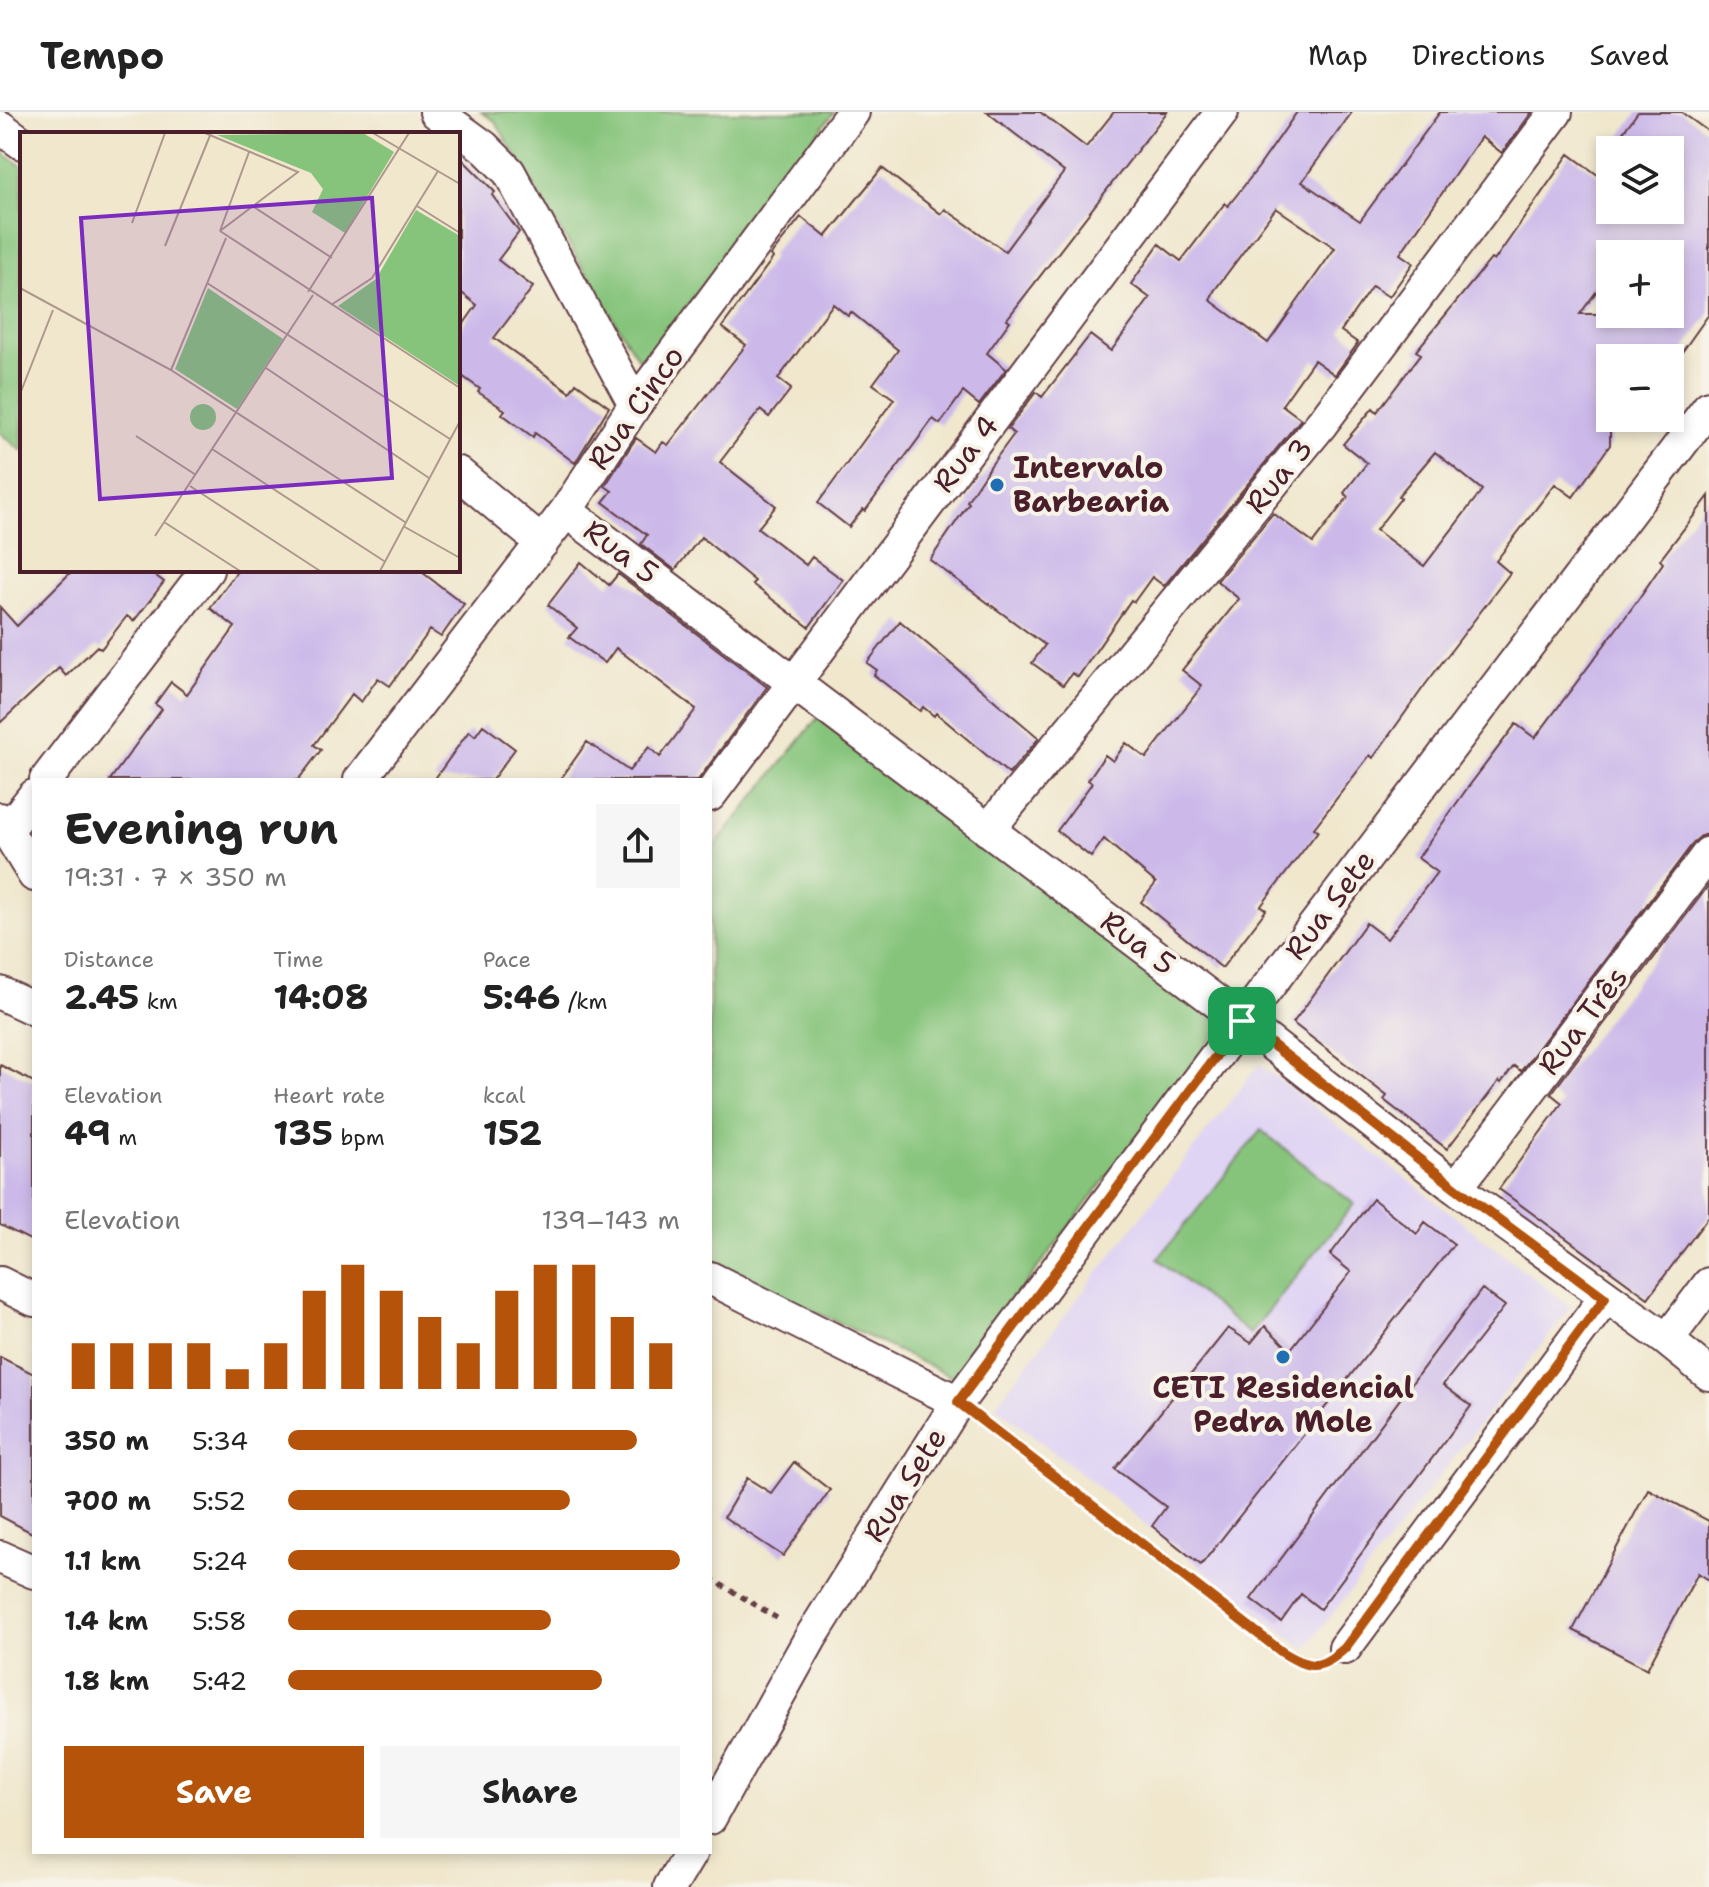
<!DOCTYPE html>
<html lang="en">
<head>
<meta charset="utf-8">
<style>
  body { margin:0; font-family:"Shantell Sans",sans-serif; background:#f6f6f6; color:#222; height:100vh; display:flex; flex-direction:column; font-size:30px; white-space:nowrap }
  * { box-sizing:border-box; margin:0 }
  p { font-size:26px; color:#767676 }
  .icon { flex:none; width:44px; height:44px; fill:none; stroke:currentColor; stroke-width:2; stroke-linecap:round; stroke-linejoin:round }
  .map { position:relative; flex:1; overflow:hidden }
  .sheet { position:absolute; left:32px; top:666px; width:680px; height:1076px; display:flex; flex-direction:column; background:#fff; border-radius:0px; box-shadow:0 4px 12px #0003 }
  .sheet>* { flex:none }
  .controls { position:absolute; left:1596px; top:24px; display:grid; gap:16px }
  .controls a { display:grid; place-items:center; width:88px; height:88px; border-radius:0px; background:#fff; box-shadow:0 4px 12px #0003; font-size:40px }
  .pin { position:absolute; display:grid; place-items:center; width:68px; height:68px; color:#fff; margin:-34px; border-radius:16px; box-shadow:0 4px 12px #0006 }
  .round { display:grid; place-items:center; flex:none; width:84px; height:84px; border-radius:0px; background:#f6f6f6 }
  .head { display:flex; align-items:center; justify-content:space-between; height:136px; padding:0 32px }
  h1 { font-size:44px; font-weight:700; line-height:60px }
  .figures { display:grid; grid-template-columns:repeat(3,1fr); gap:12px; height:136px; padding:8px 32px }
  .figures div { display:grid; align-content:center }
  .figures b { font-size:34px; font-weight:700 }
  .figures small { font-size:22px; font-weight:400 }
  .figures p { font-size:22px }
  .chart { height:224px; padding:16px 32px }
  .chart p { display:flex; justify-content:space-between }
  .chart svg { width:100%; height:144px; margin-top:8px; stroke:#b45309; stroke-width:6 }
  .cta { display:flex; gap:16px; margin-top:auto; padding:16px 32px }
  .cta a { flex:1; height:92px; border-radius:0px; background:#b45309; color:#fff; font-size:32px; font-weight:700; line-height:92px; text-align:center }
  .cta a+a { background:#f6f6f6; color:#222 }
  ul { padding:0 32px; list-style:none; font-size:26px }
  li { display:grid; grid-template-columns:128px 96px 1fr; align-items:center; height:60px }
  li i { height:20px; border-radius:10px; background:#b45309 }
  header { display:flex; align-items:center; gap:48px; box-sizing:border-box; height:112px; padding:0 40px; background:#fff; border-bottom:2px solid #e0e0e0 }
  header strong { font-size:38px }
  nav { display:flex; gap:44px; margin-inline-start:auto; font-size:28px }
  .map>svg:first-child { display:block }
  .built { fill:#e0d4f4 }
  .green { fill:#86c47b; stroke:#687253; stroke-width:2 }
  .building { fill:#ccb9ea; fill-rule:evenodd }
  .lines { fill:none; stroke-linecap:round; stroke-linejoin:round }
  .minor-casing { stroke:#633d43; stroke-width:36 }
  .path { stroke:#633d43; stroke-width:5; stroke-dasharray:6 6; stroke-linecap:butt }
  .minor { stroke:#fff; stroke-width:32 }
  .route-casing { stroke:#fff; stroke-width:16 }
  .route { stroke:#b45309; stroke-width:10 }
  .poi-dot { fill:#1f6fb2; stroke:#f7f3e8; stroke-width:3 }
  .labels { text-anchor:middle; stroke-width:8; stroke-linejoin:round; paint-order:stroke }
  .street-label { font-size:30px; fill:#4a1f2b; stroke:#f7f3e8 }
  .poi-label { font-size:30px; font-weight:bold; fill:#4a1f2b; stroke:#f7f3e8; text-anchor:start }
  .inset-road { fill:none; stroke:#ae978c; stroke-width:2 }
  .view { fill:#7b2cbf; fill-opacity:0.15; stroke:#7b2cbf; stroke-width:4 }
  .inset-edge { fill:none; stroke:#4a1f2b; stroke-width:4 }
</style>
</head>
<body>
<header>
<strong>Tempo</strong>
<nav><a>Map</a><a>Directions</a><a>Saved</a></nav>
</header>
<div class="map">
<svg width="1709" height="1775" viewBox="0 0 1709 1775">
  <rect width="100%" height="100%" fill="#f7f3e8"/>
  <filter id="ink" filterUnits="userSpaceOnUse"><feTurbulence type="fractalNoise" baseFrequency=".0125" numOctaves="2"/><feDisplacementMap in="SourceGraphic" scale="16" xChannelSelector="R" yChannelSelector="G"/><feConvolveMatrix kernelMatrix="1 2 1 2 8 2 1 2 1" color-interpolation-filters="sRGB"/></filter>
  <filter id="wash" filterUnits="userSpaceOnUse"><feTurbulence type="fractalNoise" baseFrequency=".006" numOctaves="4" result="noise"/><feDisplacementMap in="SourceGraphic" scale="32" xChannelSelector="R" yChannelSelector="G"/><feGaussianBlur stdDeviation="1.8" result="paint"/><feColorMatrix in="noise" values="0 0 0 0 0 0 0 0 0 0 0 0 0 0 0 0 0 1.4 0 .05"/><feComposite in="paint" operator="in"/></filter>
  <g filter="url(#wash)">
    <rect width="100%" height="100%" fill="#f0e7cd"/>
    <path class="built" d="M1259,952L1571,1195L1305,1537L995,1294Z"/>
    <path class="green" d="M481,0H834L642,254L495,9Z
      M0,39L22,54V339L0,321Z
      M820,603L1223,912L954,1266L710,1149V740Z
      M1261,1018L1354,1092L1250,1222L1158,1147Z"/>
    <g id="blocks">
      <path class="building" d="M987,0H1040L1086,35L1114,0H1167L1007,207L1010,209L987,241L1006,257L979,293L963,280L940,312L933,307L865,399L863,397L849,415L818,391L894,287L873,272L898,238L851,200L848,204L833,192L778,267L791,277L769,305L760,298L720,350L776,394L758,416L806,453L812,445L843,468L809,515L752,472L755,469L701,425L675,458L641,432L647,423L603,390L612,379L605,374L636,326L656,340L663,330L668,333L746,233L722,215L773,146L771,143L801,105L826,125L882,56L941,102L945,97L1005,139L1064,60Z
        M1297,0H1352L1302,70L1360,109L1440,0H1532L1502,41L1481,25L1400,142L1413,151L1389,185L1372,174L1341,219L1358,231L1335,263L1314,248L1282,293L1301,307L1164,474L1152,465L1134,490L1131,488L1078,565L1072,561L1063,573L1032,551L1045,533L930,448L969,391L967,389L989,356L1014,322L1008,317L1036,280L1042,285L1090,223L1111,239L1150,186L1131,172L1159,132L1181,149L1225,91L1228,94L1258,56ZM1276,96L1335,136L1268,231L1210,188L1214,179Z
        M1638,0H1681L1709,20V202L1670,257V246H1610V333L1573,385L1555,372L1496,449L1510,461L1425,573L1373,646L1370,643L1314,716L1318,719L1261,794L1266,798L1222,856L1141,790L1156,771L1104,727L1091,745L1057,719L1092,671L1088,668L1105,643L1113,649L1126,631L1146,646L1202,574L1182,558L1239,487L1217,469L1273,401L1313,431L1348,385L1344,381L1367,351L1343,332L1373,296L1377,300L1421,242L1416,239L1491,147L1494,149L1569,42L1610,72V98H1670V38H1610ZM1629,135L1640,142H1670V202H1580L1610,161V142H1624ZM1435,340L1482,378L1424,454L1376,418L1401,386L1398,384Z
        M458,43L495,80L492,83L519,120L498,148L533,175L494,226L570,280L576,271L609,295L575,351L535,321L533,325L502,302L505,298L478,280L480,277L458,261V220L477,193L458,178Z
        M1709,384V722L1701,724L1694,730L1521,959L1514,954L1501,971L1499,969L1447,1037L1384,988L1387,984L1293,911L1366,811L1387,827L1437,760L1418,746L1466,678L1516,612L1535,626L1635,492L1663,451L1660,448Z
        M581,450L609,473L618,462L767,575L698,668H560L587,630L629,659L649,635L660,645L696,597L616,536L605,551L569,525L577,516L548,493Z
        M73,458H148L164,470L134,509L127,504L101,537L97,534L66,564L59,556L0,611V495L17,514Z
        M238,458H419L464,492L441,525L430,518L390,574L378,566L361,590L352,582L314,633L321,638L298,668H110L162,597L155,592L171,570L187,582L235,515L210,496Z
        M900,509L1039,626L1009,662L936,601L934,604L923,595L920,599L874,563L877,558L867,551Z
        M483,613L515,637L492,668H434L469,619L475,624Z
        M1709,773V1104L1648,1186L1499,1077L1562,991L1551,982Z
        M0,953L34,970V1130L0,1113Z
        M1373,1087L1417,1122L1425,1110L1454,1132L1201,1453L1152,1414L1166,1395L1115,1357L1228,1216L1251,1231L1265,1214L1290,1238L1351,1160L1330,1143Z
        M1482,1177L1505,1194L1443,1273L1471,1294L1320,1497L1301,1482L1281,1510L1251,1487Z
        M0,1245L34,1262V1422L0,1404Z
        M794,1350L830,1378L783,1444L724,1405L747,1366L771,1381Z
        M1648,1377L1709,1409V1468L1698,1461L1647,1557L1573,1518Z"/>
    </g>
  </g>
  <g filter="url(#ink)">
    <use href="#blocks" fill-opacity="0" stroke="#633d43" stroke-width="2"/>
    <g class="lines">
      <g class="minor-casing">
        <path id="minor" d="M436,0L484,35L509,60L635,293
          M0,15L22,31
          M458,361L542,431
          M566,399L1242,909L1456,1076L1667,1228L1709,1262
          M46,668L207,458
          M360,668L566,399L635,293L853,0
          M710,683L1222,0
          M0,707L34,763
          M7,718L34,684
          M988,718L1322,311L1556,0
          M0,881L34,897
          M1456,1076L1709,741
          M710,1166L958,1290
          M0,1171L34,1188
          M1667,1228L1709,1172
          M0,1445L34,1460
          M1345,1536L1605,1186
          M710,1706L811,1525L958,1290L1242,909L1709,295
          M670,1775L691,1740"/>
      </g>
      <path class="path" d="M985,1311L1282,1540L1302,1552L1318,1554
        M710,1466L782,1509"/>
      <use href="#minor" class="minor"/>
    </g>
  </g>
  <g class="lines" filter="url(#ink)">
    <g class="route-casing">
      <path id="route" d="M1242,909L1456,1076L1605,1186L1345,1536C1319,1559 1310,1557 1282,1540L958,1290Z"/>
    </g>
    <use href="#route" class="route"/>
  </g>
  <g class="poi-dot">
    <circle cx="997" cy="373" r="8"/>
    <circle cx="1283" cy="1245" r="8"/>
  </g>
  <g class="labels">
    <g class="street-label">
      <text transform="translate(636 296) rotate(-55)" y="10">Rua Cinco</text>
      <text transform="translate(966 342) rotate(-53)" y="10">Rua 4</text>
      <text transform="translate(1279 364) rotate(-51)" y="10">Rua 3</text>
      <text transform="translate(621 440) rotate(37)" y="10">Rua 5</text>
      <text transform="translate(1330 793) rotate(-53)" y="10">Rua Sete</text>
      <text transform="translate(1138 831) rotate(37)" y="10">Rua 5</text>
      <text transform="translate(1583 909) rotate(-53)" y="10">Rua Três</text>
      <text transform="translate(905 1373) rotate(-58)" y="10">Rua Sete</text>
    </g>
    <g class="poi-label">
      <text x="1013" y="366">Intervalo<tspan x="1013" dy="34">Barbearia</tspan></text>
      <text x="1283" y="1286" text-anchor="middle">CETI Residencial<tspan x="1283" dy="34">Pedra Mole</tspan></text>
    </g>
  </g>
  <g transform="translate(20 20)">
    <rect width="440" height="440" fill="#f0e7cd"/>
    <path d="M343,1L374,20L325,101L292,80L303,57L291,41L197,3ZM396,78L440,104V254L318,174L356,147ZM188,156L263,207L217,277L155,237ZM170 285a13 13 0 1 1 26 0a13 13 0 1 1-26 0Z" fill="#86c47b"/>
    <path class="inset-road" d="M185,1L278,40L200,99M353,1L440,52M397,74L440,101M234,75L312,126M112,91L145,1M200,99L440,256M200,99L229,20M145,114L191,1M187,151L430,307M0,156L151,238L385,390M288,160L389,1M311,173L352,146L418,39M246,236L409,346M151,238L206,106M0,262L33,178M116,304L176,343M192,317L364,429M170,354L300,439M144,390L220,439M383,394L440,426M135,404L293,163M360,439L440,289"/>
    <path class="view" d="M352,66L372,346L80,367L61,86Z"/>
    <rect width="440" height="440" class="inset-edge"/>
  </g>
</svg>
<div class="controls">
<a><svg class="icon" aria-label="layers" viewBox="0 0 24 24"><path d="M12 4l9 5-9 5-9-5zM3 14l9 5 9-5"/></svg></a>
<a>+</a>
<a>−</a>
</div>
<div class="pin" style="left:1242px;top:909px;background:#1e9e55"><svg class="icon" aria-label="arrive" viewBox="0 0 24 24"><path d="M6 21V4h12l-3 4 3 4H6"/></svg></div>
<section class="sheet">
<div class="head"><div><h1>Evening run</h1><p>19:31 · 7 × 350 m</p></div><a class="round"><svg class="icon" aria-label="share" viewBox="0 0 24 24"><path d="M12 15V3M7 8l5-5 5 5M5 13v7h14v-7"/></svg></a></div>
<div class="figures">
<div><p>Distance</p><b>2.45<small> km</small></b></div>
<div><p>Time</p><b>14:08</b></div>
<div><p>Pace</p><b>5:46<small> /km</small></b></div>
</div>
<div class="figures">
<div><p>Elevation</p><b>49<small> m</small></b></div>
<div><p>Heart rate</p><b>135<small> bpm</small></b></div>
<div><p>kcal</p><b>152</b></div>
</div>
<div class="chart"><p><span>Elevation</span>139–143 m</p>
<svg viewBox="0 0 160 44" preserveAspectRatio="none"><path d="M5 44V30M15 44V30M25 44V30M35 44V30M45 44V38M55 44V30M65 44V14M75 44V6M85 44V14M95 44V22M105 44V30M115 44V14M125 44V6M135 44V6M145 44V22M155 44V30"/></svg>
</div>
<ul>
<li><b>350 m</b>5:34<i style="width:89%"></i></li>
<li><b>700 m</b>5:52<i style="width:72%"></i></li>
<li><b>1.1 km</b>5:24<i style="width:100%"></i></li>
<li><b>1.4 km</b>5:58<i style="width:67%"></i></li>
<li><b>1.8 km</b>5:42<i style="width:80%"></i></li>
</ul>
<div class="cta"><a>Save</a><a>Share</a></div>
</section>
</div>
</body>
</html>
